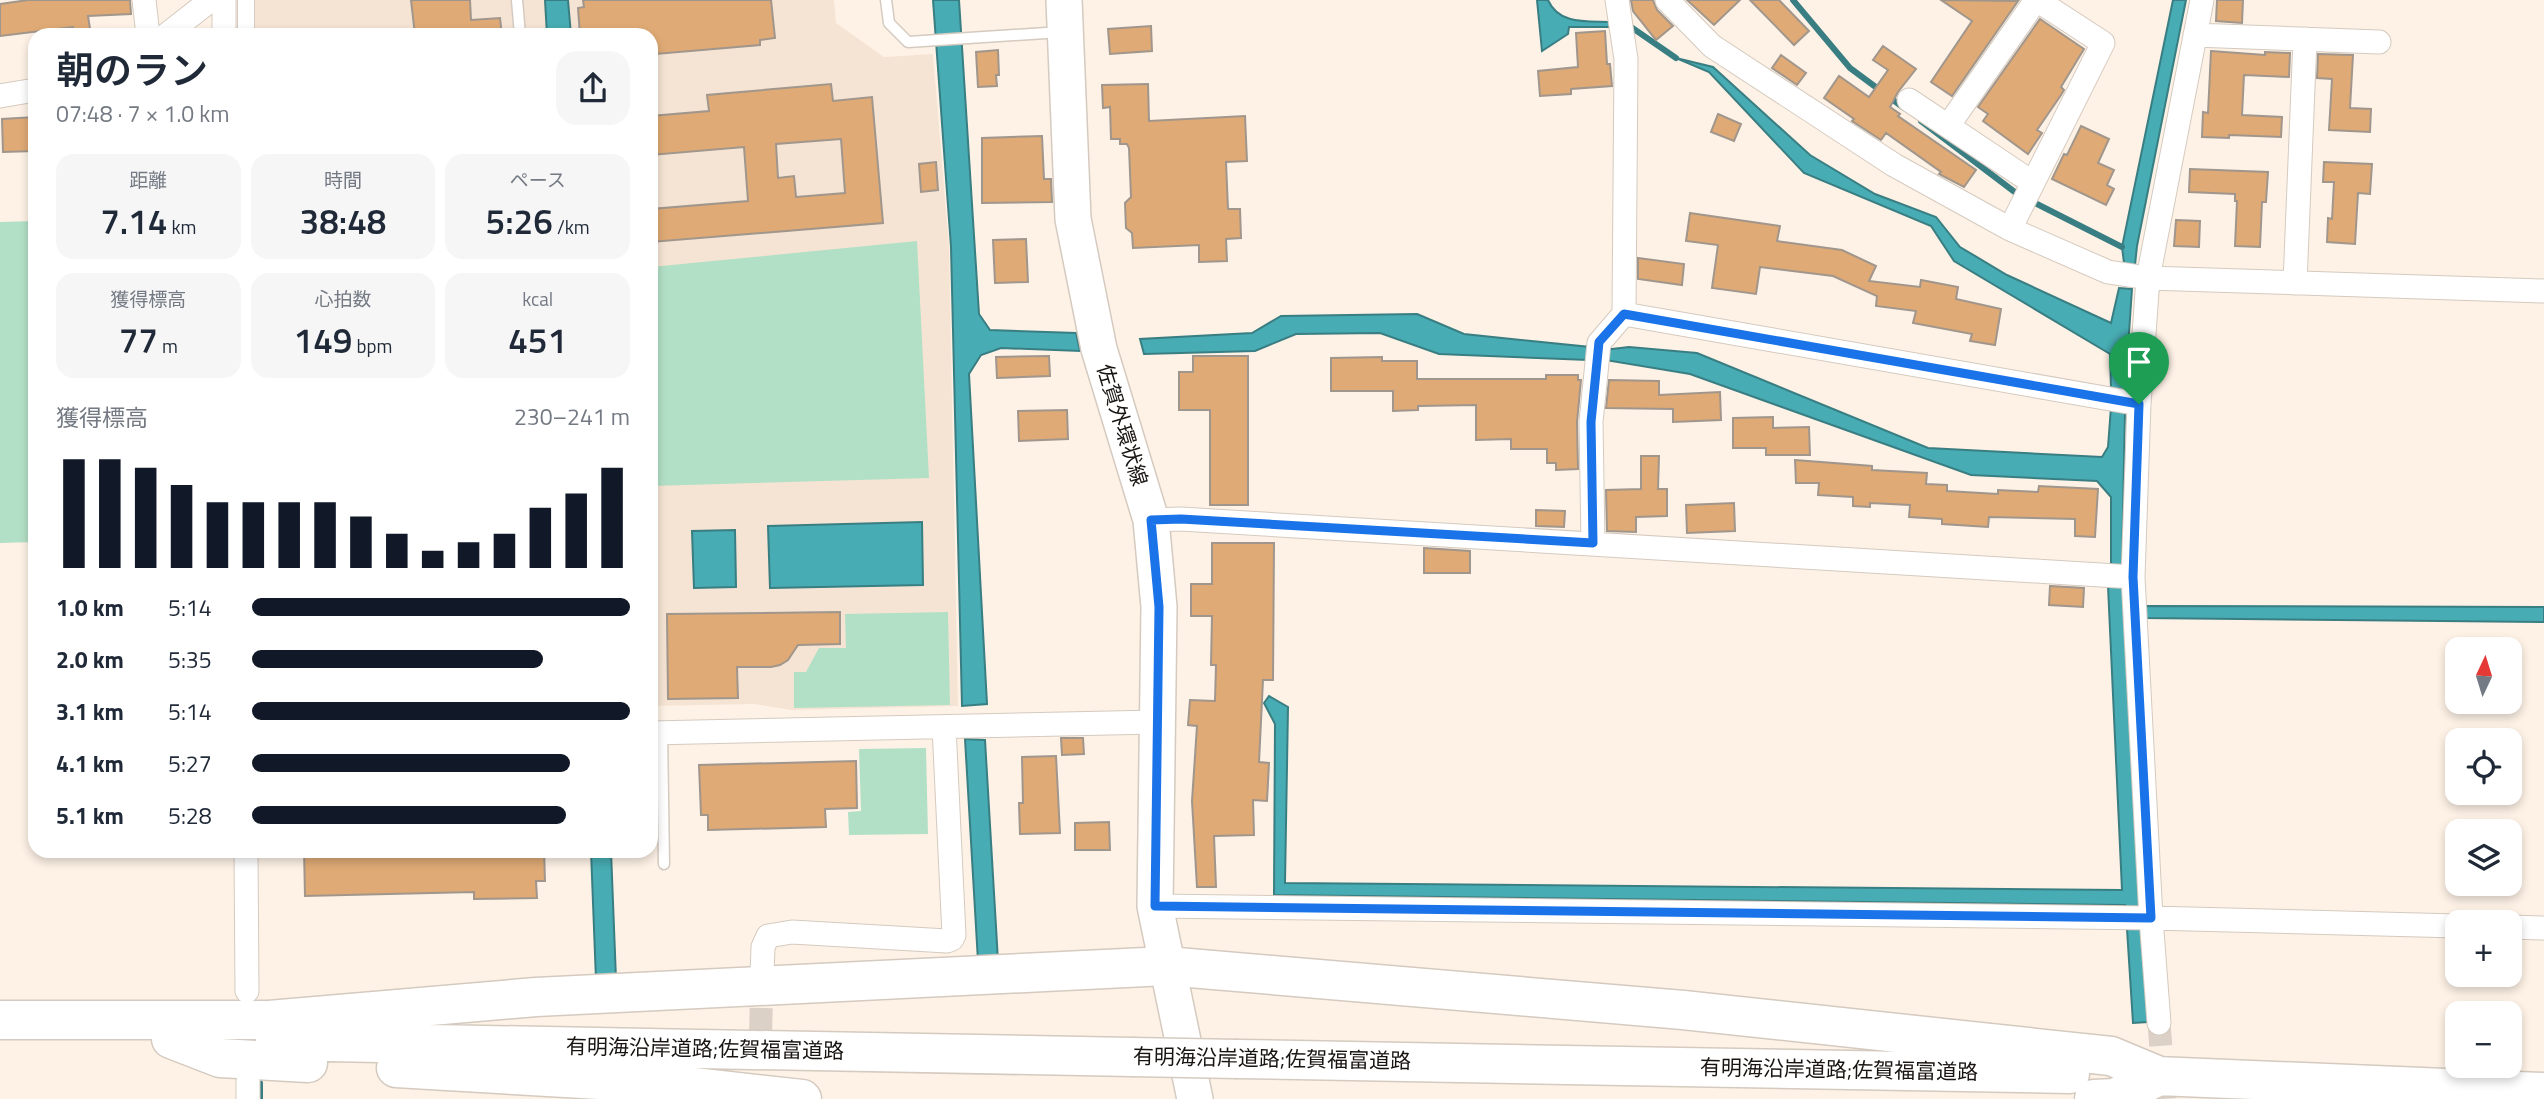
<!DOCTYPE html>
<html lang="ja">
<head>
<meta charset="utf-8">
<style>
  body { margin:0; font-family:"Titillium Web","Noto Sans JP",sans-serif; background:#f6f6f7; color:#1f2937; height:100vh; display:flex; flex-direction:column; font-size:26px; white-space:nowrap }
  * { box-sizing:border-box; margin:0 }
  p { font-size:23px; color:#747a83 }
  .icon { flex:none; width:38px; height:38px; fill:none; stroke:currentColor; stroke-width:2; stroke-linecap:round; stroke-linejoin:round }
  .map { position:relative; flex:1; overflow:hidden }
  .sheet { position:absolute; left:28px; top:28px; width:630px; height:830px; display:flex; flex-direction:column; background:#fff; border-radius:21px; box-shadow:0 4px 10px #0003 }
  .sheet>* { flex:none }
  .needle { width:46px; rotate:4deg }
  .tools { position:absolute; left:2445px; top:637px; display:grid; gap:14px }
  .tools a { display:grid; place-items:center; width:77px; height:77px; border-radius:14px; background:#fff; box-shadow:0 4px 10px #0003; font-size:35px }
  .pin { position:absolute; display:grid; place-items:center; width:60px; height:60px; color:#fff; margin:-72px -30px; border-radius:50% 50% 50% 0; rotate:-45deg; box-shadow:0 0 7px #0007 }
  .pin .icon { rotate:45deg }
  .round { display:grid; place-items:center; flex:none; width:74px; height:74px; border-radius:21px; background:#f6f6f7 }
  .summary { display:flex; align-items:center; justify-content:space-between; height:119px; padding:0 28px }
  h1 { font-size:38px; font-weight:600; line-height:52px }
  .metrics { display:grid; grid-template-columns:repeat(3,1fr); gap:10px; height:119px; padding:7px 28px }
  .metrics div { display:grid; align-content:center; border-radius:18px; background:#f6f6f7; text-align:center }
  .metrics b { font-size:35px; font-weight:600 }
  .metrics small { font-size:19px; font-weight:400 }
  .metrics p { font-size:19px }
  .chart { height:196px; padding:14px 28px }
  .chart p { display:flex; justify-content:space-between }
  .chart svg { width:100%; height:126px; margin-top:7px; stroke:#111827; stroke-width:6 }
  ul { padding:0 28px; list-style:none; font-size:23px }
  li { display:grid; grid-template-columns:112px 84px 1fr; align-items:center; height:52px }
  li i { height:18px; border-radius:9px; background:#111827 }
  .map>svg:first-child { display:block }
  .built { fill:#f5e4d3 }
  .green { fill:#b2e0c6 }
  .water { fill:#47acb3; stroke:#397e82; stroke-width:2 }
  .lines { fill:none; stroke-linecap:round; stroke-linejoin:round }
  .stream { stroke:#397e82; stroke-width:6 }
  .building { fill:#dfaa75; stroke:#a1968c; stroke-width:2; fill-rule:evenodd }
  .minor-tunnel { stroke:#dcd1c6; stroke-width:23; stroke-dasharray:23 11; stroke-linecap:butt }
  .service-casing { stroke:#d5cabf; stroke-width:13 }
  .pedestrian-casing { stroke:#d5cabf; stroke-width:18 }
  .minor-casing { stroke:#d5cabf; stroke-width:25 }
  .primary-casing { stroke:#d5cabf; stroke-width:38 }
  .motorway-casing { stroke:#d5cabf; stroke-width:41 }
  .service { stroke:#fff; stroke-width:10 }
  .pedestrian { stroke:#fff; stroke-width:16 }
  .minor { stroke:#fff; stroke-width:23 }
  .primary { stroke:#fff; stroke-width:35 }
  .motorway { stroke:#fff; stroke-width:38 }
  .motorway-bridge-casing { stroke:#d5cabf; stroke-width:41; stroke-linecap:butt }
  .motorway-bridge { stroke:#fff; stroke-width:38 }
  .route-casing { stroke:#fff; stroke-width:14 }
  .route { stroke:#1a73e8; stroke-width:9 }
  .labels { text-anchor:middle; stroke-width:5; stroke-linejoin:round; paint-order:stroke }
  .street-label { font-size:21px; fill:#181411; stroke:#fff }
</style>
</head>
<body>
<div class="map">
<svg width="2544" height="1099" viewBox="0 0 2544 1099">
  <rect width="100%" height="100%" fill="#fef2e6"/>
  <path class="built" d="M252,0H834L836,23L884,57L933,54L949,247L958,706L791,710L754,704L651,706V35H253Z"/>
  <path class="green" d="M35,221V542L0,543V222Z
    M917,241L929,478L651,486V267Z
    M948,612L950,705L794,708V672H806L819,648H846L845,614Z
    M926,748L928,834L849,835L848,812L861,811L859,749Z"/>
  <path class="water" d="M545,0H568L571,35H547Z
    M933,0H959L979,314L990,330L1076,333L1080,351L1001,348L981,355L969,374L987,704L962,706L951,247Z
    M1537,0H1548C1559,25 1587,21 1610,22L1611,27H1569L1568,34L1542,51Z
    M2173,0H2186L2137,246L2135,265L2124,263L2122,247Z
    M1676,58L1713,67L1810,155L1875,194L1936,217L1960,247L2007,275L2111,323L2119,288L2132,289L2125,391L2111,389L2110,354L1954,261L1931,226L1804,173L1709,72Z
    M1417,314L1464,334L1590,347L1588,360L1439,354L1380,333L1296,334L1255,351L1144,354L1140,339L1252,333L1281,316Z
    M1629,347L1697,353L1928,448L2102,457L2108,447L2111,407L2125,410L2122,566L2111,564V497L2097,481L1971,475L1690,374L1605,360L1604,350Z
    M922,522L923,585L770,588L768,526Z
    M735,530L736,587L694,588L692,531Z
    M2108,586L2124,587L2141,912L2125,911V905L1274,895L1275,724L1264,703L1269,696L1288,707L1285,883L2122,890Z
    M2143,606L2544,607V622L2143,618Z
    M965,739L985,740L998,961H978Z
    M591,851H611L616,979L596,980Z
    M2127,929H2142L2148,1022L2133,1023Z"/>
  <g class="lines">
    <path class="stream" d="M1793,0L1850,68L1904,108
      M1631,27L1676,58
      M1921,121L2016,193
      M2037,204L2122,247
      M260,1083V1099"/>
  </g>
  <path class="building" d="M28,0H130L131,14L88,16L91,35H75L73,27L0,36V4Z
    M411,0H470L471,20L500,18L502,35H415Z
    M583,0H771L775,38L760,40V45L656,54V48L651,49V35H580L578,8L584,7Z
    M1631,0H1653L1657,10L1673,26L1656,40L1633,11Z
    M1687,0H1740L1714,25Z
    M1750,0H1779L1809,31L1794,45Z
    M1941,0L2018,1L1952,96L1931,82L1972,21Z
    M2217,0H2243L2242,23L2216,21Z
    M2040,19L2084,49L2061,87L2064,90L2061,95L2037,130L2042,133L2028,154L1983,121L1988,114L1978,107Z
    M1151,26L1152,51L1110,54L1108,29Z
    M1605,31L1607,64H1610L1612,86L1571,89V94L1540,96L1538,71L1578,67L1576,33Z
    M1883,46L1916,69L1898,92L1890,107L1900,114L1898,116L1976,170L1964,187L1939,174L1941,172L1886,133L1881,140L1852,121L1854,119L1824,98L1839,76L1869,97L1888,70L1873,60Z
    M998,50L999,75H996L997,86L978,87L976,52Z
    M2211,51L2265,55V52L2290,53L2289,77L2244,75L2242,115L2282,117L2281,137L2229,135V138L2202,137L2203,112L2208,113Z
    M2318,54L2353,55L2350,108L2371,109L2370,132L2329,130L2332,79L2317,78Z
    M1781,55L1806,73L1797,85L1772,68Z
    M831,84L833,101L872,97L883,223L651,242V209L748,201L744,147L651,155V116L709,111L707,95ZM841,139L845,193L796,197L794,176L778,178L776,144Z
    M1148,84L1149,121L1245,116L1247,161L1226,162L1228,209H1240L1241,238L1226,239L1227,261L1199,262V245L1133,248L1132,233L1126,228L1125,203L1131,197L1129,148L1127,144H1120V139H1111L1110,107L1103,108L1102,85Z
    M1718,114L1741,124L1734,141L1711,132Z
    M35,117V151L3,152L2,119Z
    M2081,126L2109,139L2098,163L2114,170L2107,185L2114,189L2106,205L2052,179L2064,154L2067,155Z
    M1042,136L1044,179H1051L1052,202L982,203V138Z
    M936,162L938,190L921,192L919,164Z
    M2324,162L2372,164L2370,194L2358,193L2355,244L2327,242L2328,218L2332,219L2334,182H2323Z
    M2190,169L2268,172L2266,202H2262L2260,247L2235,246L2237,201H2235V194L2189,192Z
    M1690,213L1780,226L1777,241L1842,250L1876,266L1869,281L1920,287L1921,280L1958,287L1956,299L2001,309L1995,345L1970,341L1972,334L1913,323L1916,311L1876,306L1877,296L1833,276L1760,267L1756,294L1712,288L1718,245L1686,241Z
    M2176,220L2200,221L2199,247L2174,246Z
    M1026,239L1028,282L995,283L993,240Z
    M1638,258L1684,264L1682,285L1638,279Z
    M1049,356L1050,376L997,378L996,357Z
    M1193,356H1248V505H1210V410H1179V372H1193Z
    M1382,357V361H1417V379H1546V375H1578V380H1581L1577,422L1578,469L1556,470V463H1547V449H1511V439L1476,440V405L1418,406V410L1393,411V391H1331V358Z
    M1609,380L1659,381V395L1720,392L1721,420L1673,422V409L1606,408Z
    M1067,410L1068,439L1019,441L1018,411Z
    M1773,417V428L1809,427L1810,455H1766V448H1733V418Z
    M1641,456H1659L1658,489H1667V516L1636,517V532L1607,531L1606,490L1641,489Z
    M1795,460L1872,466V470L1927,473L1926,484L1947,485V491L1998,494V490L2038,492L2039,486L2098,489L2095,537L2075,536V519L1989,517L1988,527L1942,524V519L1909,517L1910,505L1870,503V507L1853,506V497L1818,495L1819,483H1796Z
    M1734,503L1735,531L1687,533L1686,505Z
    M1536,510L1565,511L1564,527L1536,526Z
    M1212,543H1274L1273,680H1263L1259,762L1269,763L1267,801L1253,800L1254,835L1214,836L1216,887H1197L1192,801L1197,726L1188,725L1190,700L1215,701L1216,665H1211L1212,616H1191V584H1212Z
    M1424,548L1470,551V573H1424Z
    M2050,586L2084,588L2083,607L2049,605Z
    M840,612V644L798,645L788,660L780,665L771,667H737L738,698L668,699L667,614Z
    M1061,738H1083L1084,754L1062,755Z
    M1056,756L1060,833L1020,834L1019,803H1023L1022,757Z
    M856,761L857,808L825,809L826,827L708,830V815H701L699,765Z
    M1109,822L1110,850H1075V823Z
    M304,850H544L545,881H536L537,898L474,899V892L305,896Z"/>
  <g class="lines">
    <path class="minor-tunnel" d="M2159,1023L2165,1099
      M759,1099L762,974"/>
    <g class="service-casing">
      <path id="service" d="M517,0L520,35
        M886,0L889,23L908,42L1061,32
        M662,733L664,864"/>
    </g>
    <g class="pedestrian-casing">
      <path id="pedestrian" d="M246,0V35"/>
    </g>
    <g class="minor-casing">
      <path id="minor" d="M144,0L148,35
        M224,0V35
        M1667,0L1712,46L1894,165L2010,229L2108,272L2148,278L2544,291
        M166,35L211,0
        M2195,35L2379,42
        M0,96L35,90
        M1909,100L2033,183
        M1948,126L2036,0
        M2010,229L2103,43L2037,0
        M2295,283L2305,39
        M1624,314L2139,404
        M1151,520L1181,519L2133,577
        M1593,543L1591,422L1599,343L1624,314L1626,59L1617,0
        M651,733L1157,722
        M246,850L247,991
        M1155,906L2151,918L2457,926
        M2510,927L2544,928
        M762,974L763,947L768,936L792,932L947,941L952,939L954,935L944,727
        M2159,1023L2151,918L2133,577L2139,404L2148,278L2202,0
        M248,1082V1099"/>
    </g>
    <g class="primary-casing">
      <path id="primary" d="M1064,0L1073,219L1099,349L1151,520L1159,607L1155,906L1195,1099"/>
    </g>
    <g class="motorway-casing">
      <path id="motorway" d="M0,1020H269L536,997L1166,966L1683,1010L2111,1056L2159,1076
        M171,1039L220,1058L308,1063
        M275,1041L1132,1057
        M1238,1059L2070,1074
        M396,1068L667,1084L802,1099
        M2133,1075L2544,1092
        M2094,1099L2115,1098L2159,1076"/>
    </g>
    <use href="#service" class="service"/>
    <use href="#pedestrian" class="pedestrian"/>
    <use href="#minor" class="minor"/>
    <use href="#primary" class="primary"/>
    <use href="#motorway" class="motorway"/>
    <g class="motorway-bridge-casing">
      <path id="motorway-bridge" d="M1132,1057L1238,1059"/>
    </g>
    <use href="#motorway-bridge" class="motorway-bridge"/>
  </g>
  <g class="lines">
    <g class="route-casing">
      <path id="route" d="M1624,314L2139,404L2133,577L2151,918L1155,906L1159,607L1151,520L1181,519L1593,543L1591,422L1599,342Z"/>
    </g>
    <use href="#route" class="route"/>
  </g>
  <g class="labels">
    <g class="street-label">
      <text transform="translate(1122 425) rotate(73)" y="7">佐賀外環状線</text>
      <text transform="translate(705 1049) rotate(1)" y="7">有明海沿岸道路;佐賀福富道路</text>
      <text transform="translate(1272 1059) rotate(1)" y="7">有明海沿岸道路;佐賀福富道路</text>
      <text transform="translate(1839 1070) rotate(1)" y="7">有明海沿岸道路;佐賀福富道路</text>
    </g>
  </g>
</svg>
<div class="tools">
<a><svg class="needle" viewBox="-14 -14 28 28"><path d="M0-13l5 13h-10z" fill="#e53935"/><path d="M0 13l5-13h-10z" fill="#747a83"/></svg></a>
<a><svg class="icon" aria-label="locate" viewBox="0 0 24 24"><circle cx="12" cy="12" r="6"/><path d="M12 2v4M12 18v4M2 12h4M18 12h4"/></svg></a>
<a><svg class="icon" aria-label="layers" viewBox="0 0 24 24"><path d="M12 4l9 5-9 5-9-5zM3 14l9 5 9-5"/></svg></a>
<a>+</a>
<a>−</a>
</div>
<div class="pin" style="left:2139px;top:404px;background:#1e9e55"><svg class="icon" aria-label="arrive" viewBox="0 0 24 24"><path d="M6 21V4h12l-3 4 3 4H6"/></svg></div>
<section class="sheet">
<div class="summary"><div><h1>朝のラン</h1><p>07:48 · 7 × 1.0 km</p></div><a class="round"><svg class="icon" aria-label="share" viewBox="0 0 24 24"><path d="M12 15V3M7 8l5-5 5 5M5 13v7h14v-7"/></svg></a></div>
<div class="metrics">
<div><p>距離</p><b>7.14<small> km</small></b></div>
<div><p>時間</p><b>38:48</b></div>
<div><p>ペース</p><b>5:26<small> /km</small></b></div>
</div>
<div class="metrics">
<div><p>獲得標高</p><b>77<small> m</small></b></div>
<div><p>心拍数</p><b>149<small> bpm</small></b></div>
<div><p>kcal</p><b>451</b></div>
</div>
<div class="chart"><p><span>獲得標高</span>230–241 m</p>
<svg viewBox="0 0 160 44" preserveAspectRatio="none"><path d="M5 44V6M15 44V6M25 44V9M35 44V15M45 44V21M55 44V21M65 44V21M75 44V21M85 44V26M95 44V32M105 44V38M115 44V35M125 44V32M135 44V23M145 44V18M155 44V9"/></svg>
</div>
<ul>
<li><b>1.0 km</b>5:14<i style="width:100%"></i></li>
<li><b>2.0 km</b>5:35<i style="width:77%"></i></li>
<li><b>3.1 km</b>5:14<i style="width:100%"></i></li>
<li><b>4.1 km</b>5:27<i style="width:84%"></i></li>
<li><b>5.1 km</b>5:28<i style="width:83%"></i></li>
</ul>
</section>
</div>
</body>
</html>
